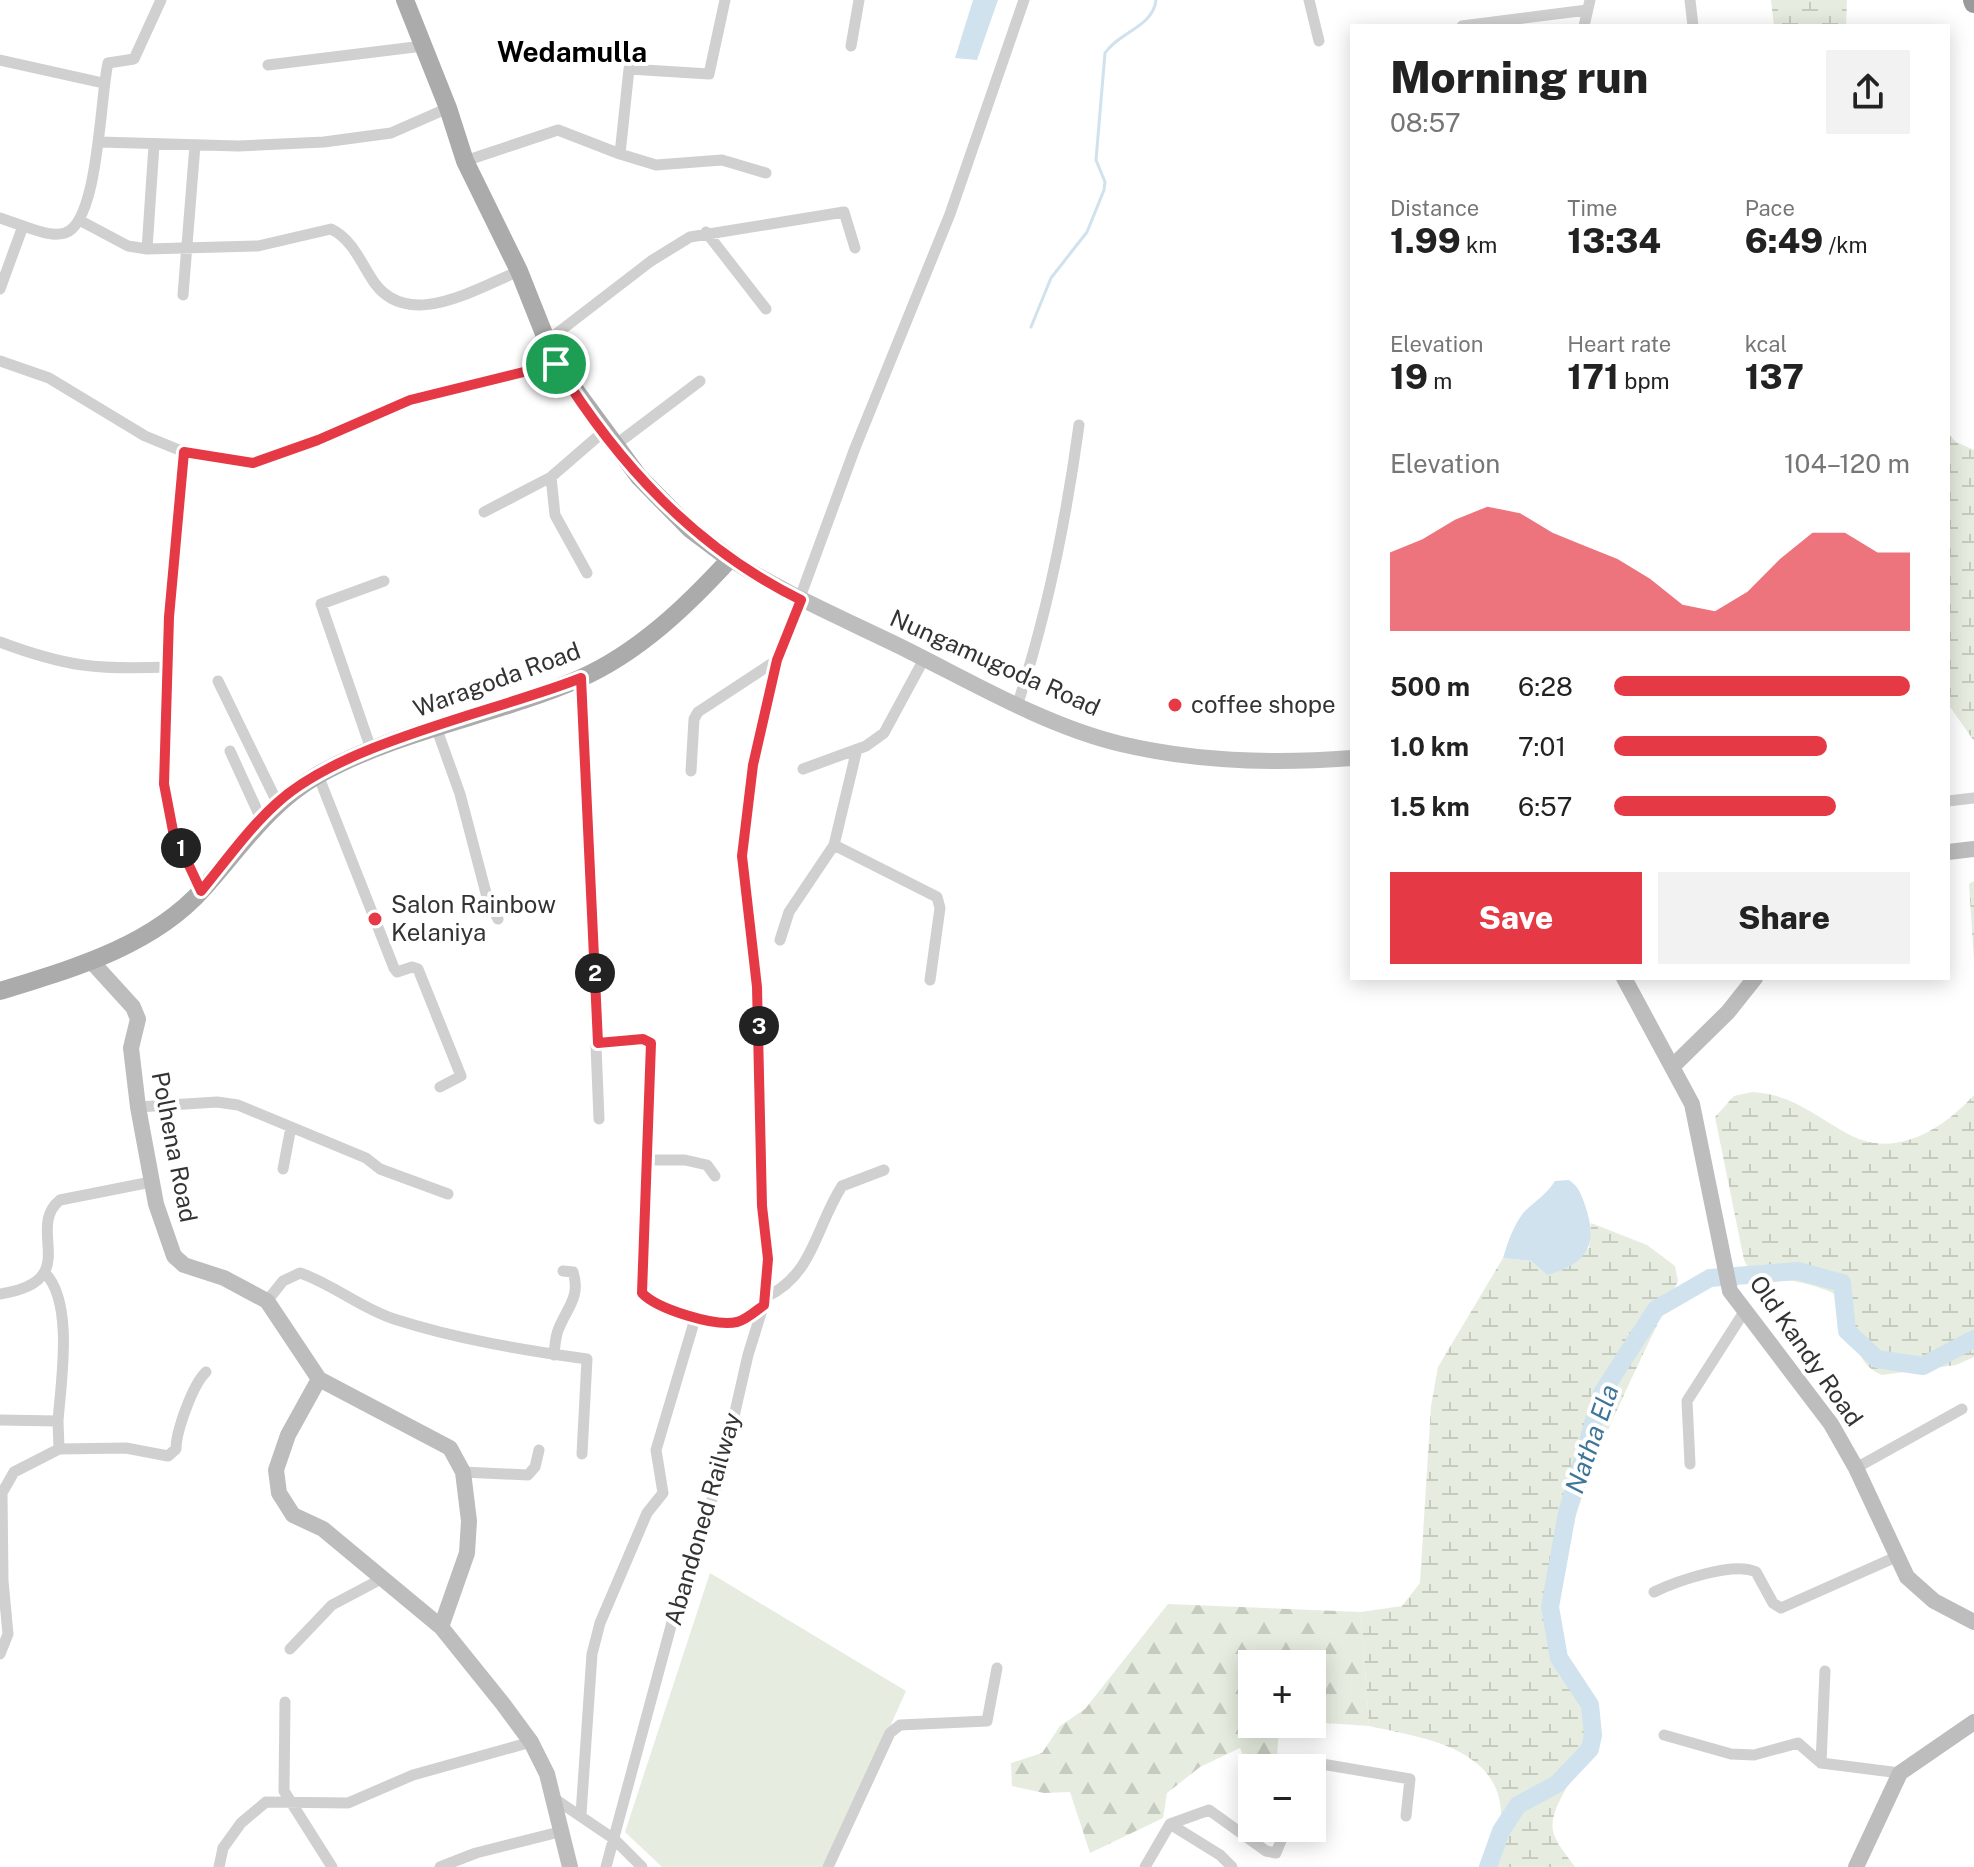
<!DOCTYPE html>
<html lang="en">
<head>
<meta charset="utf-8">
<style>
  body { margin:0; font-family:"Public Sans",sans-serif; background:#f2f2f2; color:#222; height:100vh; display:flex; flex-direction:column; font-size:30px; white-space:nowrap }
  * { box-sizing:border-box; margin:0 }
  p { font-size:26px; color:#767676 }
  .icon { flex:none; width:44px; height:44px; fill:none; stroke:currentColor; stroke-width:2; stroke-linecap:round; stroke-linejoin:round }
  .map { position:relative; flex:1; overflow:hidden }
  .sheet { position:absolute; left:1350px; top:24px; width:600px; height:956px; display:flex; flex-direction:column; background:#fff; border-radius:0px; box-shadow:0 4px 20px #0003 }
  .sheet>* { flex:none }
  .buttons { position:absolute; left:1238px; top:1650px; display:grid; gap:16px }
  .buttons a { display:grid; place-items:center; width:88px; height:88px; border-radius:0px; background:#fff; box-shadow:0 4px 20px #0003; font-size:40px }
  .pin { position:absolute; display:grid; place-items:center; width:68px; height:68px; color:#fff; margin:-34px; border:4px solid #fff; border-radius:50%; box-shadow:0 2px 8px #0007 }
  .km { position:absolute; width:40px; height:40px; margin:-20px; border-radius:50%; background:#222; color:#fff; font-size:22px; line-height:40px; text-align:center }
  .round { display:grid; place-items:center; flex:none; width:84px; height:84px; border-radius:0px; background:#f2f2f2 }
  .summary { display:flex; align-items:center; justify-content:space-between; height:136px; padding:0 40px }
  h1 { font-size:44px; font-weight:800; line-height:60px }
  .metrics { display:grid; grid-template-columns:repeat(3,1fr); gap:12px; height:136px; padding:8px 40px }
  .metrics div { display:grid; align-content:center }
  .metrics b { font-size:34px; font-weight:800 }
  .metrics small { font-size:22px; font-weight:400 }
  .metrics p { font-size:22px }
  .chart { height:224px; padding:16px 40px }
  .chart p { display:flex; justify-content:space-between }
  .chart svg { width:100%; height:144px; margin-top:8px; fill:#e63946; opacity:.7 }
  .button { display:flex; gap:16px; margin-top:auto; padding:16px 40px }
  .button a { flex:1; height:92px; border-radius:0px; background:#e63946; color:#fff; font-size:32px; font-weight:800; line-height:92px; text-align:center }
  .button a+a { background:#f2f2f2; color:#222 }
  ul { padding:0 40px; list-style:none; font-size:26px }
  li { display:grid; grid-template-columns:128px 96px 1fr; align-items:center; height:60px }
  li i { height:20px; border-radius:10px; background:#e63946 }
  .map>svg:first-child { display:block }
  .forest { fill:url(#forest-firs) }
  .wetland { fill:url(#wetland-marsh) }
  .green { fill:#e6ecdf }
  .water { fill:#cfe2ee }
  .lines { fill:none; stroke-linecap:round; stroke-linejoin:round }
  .stream { stroke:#cfe2ee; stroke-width:3 }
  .river { stroke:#cfe2ee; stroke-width:18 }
  .street { stroke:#d0d0d0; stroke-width:11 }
  .secondary { stroke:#bdbdbd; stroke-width:16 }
  .primary { stroke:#ababab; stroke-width:18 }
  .highway { stroke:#9a9a9a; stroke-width:20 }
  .route-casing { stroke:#fff; stroke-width:16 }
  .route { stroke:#e63946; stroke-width:10 }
  .poi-dot { fill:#e63946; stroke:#fff; stroke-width:3 }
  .labels { text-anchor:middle; stroke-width:8; stroke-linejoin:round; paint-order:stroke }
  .street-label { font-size:24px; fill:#333; stroke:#fff }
  .poi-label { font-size:24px; fill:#333; stroke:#fff; text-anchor:start }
  .water-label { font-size:26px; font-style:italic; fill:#3f7597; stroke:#fff }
  .quarter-label { font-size:28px; font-weight:bold; fill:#000; stroke:#fff }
</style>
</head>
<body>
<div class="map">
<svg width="1974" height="1867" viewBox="0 0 1974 1867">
  <defs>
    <pattern id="forest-firs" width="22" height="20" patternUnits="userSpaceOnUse" patternTransform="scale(2)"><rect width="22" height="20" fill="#e6ecdf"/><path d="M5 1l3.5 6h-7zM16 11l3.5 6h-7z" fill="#c6cbc0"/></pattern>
    <pattern id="wetland-marsh" width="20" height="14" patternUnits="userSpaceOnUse" patternTransform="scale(2)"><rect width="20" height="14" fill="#e6ecdf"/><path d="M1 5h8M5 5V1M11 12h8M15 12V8" fill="none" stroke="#c6cbc0"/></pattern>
  </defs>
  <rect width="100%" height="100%" fill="#fff"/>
  <path class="forest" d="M1168,1604L1361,1612L1369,1726L1312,1722V1664H1252V1724H1288L1279,1729L1277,1756L1249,1772L1240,1748L1200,1767L1167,1793L1163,1818L1090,1853L1070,1792L1044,1793L1012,1786L1011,1763L1042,1753L1060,1726L1085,1709Z"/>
  <path class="wetland" d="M1771,0H1847L1846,26H1774Z
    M1948,433L1956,442L1974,450V741L1948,704Z
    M1974,881V962L1969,884Z
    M1752,1092C1792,1094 1815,1116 1848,1134C1895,1160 1943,1129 1974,1095V1357L1956,1365L1882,1375C1847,1360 1863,1328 1844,1302C1831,1284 1773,1278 1751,1273L1744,1260L1715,1117L1734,1096Z
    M1591,1223L1647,1245L1675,1266L1678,1281C1631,1382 1562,1507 1556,1618C1555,1633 1556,1654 1563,1666C1575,1689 1595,1702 1593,1730C1591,1762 1547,1803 1553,1831C1555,1842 1568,1857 1575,1867H1492C1496,1849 1503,1830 1501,1811C1497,1746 1418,1737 1369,1726L1361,1612L1402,1606L1420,1583L1431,1406L1438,1367L1503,1258L1531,1261L1547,1275L1589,1248Z"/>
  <path class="green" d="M710,1573L906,1691L827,1867H662L625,1832Z"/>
  <path class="water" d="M973,0H998L977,60L955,58Z
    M1569,1180C1579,1187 1581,1194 1585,1205C1599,1245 1587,1264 1547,1275L1531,1261L1503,1258C1508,1242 1513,1226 1524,1212C1535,1201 1546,1195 1555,1181Z"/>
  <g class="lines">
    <path class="stream" d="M1031,327L1051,278L1087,232L1104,190L1105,182L1096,160L1105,53C1119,32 1153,27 1156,0"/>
    <path class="river" d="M1488,1867L1501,1831L1518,1805L1557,1784L1590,1749L1593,1735L1590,1705L1559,1658L1550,1607L1567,1513L1602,1393L1656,1309L1710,1278L1798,1271L1842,1283L1847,1331L1877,1359L1923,1366L1974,1339"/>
    <path class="street" d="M1309,0L1319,41
      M1690,0L1693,26
      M1462,26L1587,10
      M1584,26L1590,0
      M851,46L859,0
      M0,60L103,83
      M268,65L423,46
      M100,142L238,146L324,142L391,133L448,108
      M620,154L656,165L722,160L766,173
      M465,161L558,130L620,154L629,69L709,74L725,0
      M0,218L23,226
      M81,221L128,246L147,249L258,246L331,229C350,238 359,258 370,276C403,334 473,290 519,271
      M706,232L766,309
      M147,249L154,145
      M0,289L23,226C36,230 51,237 65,233C99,222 100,96 108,63L134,59L161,0
      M183,295L195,145
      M547,341L651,261L690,237L844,212L855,248
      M0,361L49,378L145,436L184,452L253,463L318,440L410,400L556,364
      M614,446L700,381
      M184,452L169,617L164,784L173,831L201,891
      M551,477L555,515L587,573
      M484,512L551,477L603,432
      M0,642C66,667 99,670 168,667
      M581,678L599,1119
      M218,681L277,802
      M1018,703C1048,611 1066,521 1079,425
      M436,727L460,794L487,897L498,919
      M371,749L321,604L384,581
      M857,749L834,845L937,897L940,908L930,980
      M230,751L262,821
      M803,769L866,746L884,733L924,659
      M691,771L694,719L698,712L777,660
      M318,775L394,968L397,972L412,967L418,969L461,1076L440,1087
      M1948,801L1974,798
      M780,940L789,912L834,845
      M598,1043L643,1039L651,1043L642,1293C657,1309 714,1327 737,1322C746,1321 756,1310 763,1305
      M138,1107L217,1102L238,1105L366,1158L380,1169L448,1194
      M648,1160H685L707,1165L715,1176
      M283,1169L291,1127
      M0,1294C85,1281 24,1229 60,1200L151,1182
      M766,1297C814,1274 815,1228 842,1186L884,1170
      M267,1301L283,1281L300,1273C333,1284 360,1308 394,1319C456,1339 523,1350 587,1359L582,1454
      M554,1355C555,1346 555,1336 559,1328C567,1308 581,1296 573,1272L563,1271
      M0,1420L58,1421C61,1381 74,1303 45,1273
      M59,1449L126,1448L168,1456L176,1449C176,1431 193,1384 206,1372
      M1690,1464L1687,1401L1744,1312
      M1856,1468L1962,1409
      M463,1472L528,1475L535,1467L539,1450
      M1654,1592C1677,1581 1734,1561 1756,1572L1773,1603L1781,1608L1896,1557
      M290,1649L332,1605L383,1578
      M0,1654L8,1634L3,1581L2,1493L14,1472L59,1449L58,1421
      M285,1702L284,1791L332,1867
      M1664,1735L1731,1754L1754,1755L1798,1743L1821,1763L1900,1773
      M1821,1763L1825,1671
      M1301,1768V1763H1316L1410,1779L1406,1816
      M552,1797L614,1839L642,1867
      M581,1814L592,1654L600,1623L647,1513L663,1493L656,1450L695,1319
      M1170,1824L1220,1855L1232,1867
      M219,1867L223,1848L241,1823L266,1802L348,1803L413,1775L531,1742
      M440,1867L476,1853L563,1831
      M606,1867L671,1626L698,1534L719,1482L748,1355L766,1297L768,1259L762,1206L757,987L742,856L753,765L777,660L855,448L950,214L1024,0
      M828,1867L890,1733L900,1725L987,1721L997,1668
      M1145,1867L1170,1824L1209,1810L1266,1851L1276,1853L1286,1828"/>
    <path class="secondary" d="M730,559C782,592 837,616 893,643C965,678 1042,725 1121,744C1197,762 1275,764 1352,758
      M1948,852L1974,849
      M92,962L133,1007L138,1019L131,1048L138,1107L156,1204L174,1256L184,1265L224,1278L267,1301L319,1379L450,1448L463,1472L469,1521L467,1553L441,1627
      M1624,978L1692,1104L1730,1291L1831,1424L1856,1468L1907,1577L1934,1601L1974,1622
      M1673,1066L1728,1012L1755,978
      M319,1379L288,1435L276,1470L279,1493L293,1515L323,1529L441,1627L503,1704L531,1742L547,1774L570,1867
      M1856,1867L1900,1773L1974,1722"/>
    <path class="primary" d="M0,991C71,969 151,947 203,889C240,848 269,803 318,775C400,729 494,716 579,679C638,653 687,606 730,559L690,529L639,477L556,364L519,271L465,161L448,108L405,0"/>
    <path class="highway" d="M1973,0L1974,3"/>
  </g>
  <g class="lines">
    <g class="route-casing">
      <path id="route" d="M556,364C618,464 695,548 801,600L777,660L753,765L742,856L757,987L762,1206L768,1259L764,1305C757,1310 746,1320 737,1322C715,1327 657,1309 642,1293L651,1043L643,1039L598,1043L581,678C495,712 343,742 277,803C249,828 225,862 201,891L173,831L164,784L169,617L184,452L253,463L318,440L410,400Z"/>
    </g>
    <use href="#route" class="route"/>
  </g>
  <g class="poi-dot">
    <circle cx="1175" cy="705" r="8"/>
    <circle cx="375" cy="919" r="8"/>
  </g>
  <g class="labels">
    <g class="street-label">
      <text transform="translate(995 663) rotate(24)" y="8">Nungamugoda Road</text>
      <text transform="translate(497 680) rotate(-20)" y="8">Waragoda Road</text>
      <text transform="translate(174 1147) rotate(79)" y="8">Polhena Road</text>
      <text transform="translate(1806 1351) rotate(55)" y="8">Old Kandy Road</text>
      <text transform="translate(703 1519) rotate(-74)" y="8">Abandoned Railway</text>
    </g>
    <g class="poi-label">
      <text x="1191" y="713">coffee shope</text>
      <text x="391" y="913">Salon Rainbow<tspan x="391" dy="28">Kelaniya</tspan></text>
    </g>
    <g class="water-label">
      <text transform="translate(1592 1439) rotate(-71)" y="9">Natha Ela</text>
    </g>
    <g class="quarter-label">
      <text x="572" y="62">Wedamulla</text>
    </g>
  </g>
</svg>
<div class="buttons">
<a>+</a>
<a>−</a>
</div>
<div class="pin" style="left:556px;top:364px;background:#1e9e55"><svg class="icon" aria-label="arrive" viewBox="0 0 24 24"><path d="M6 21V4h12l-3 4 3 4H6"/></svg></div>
<b class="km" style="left:181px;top:848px">1</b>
<b class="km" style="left:595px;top:973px">2</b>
<b class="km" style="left:759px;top:1026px">3</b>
<section class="sheet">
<div class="summary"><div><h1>Morning run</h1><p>08:57</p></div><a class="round"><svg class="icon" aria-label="share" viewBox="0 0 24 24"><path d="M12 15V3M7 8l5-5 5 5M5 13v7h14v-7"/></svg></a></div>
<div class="metrics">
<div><p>Distance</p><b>1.99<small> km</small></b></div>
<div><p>Time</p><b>13:34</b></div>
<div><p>Pace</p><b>6:49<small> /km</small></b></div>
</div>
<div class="metrics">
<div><p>Elevation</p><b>19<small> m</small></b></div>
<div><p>Heart rate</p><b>171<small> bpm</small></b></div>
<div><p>kcal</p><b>137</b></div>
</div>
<div class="chart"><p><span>Elevation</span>104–120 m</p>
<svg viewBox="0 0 160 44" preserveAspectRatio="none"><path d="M0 44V20L10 16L20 10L30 6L40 8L50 14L60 18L70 22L80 28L90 36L100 38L110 32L120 22L130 14L140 14L150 20L160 20V44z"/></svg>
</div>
<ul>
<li><b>500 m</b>6:28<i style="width:100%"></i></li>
<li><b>1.0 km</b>7:01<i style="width:72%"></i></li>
<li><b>1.5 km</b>6:57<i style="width:75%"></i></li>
</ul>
<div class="button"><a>Save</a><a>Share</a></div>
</section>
</div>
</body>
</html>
